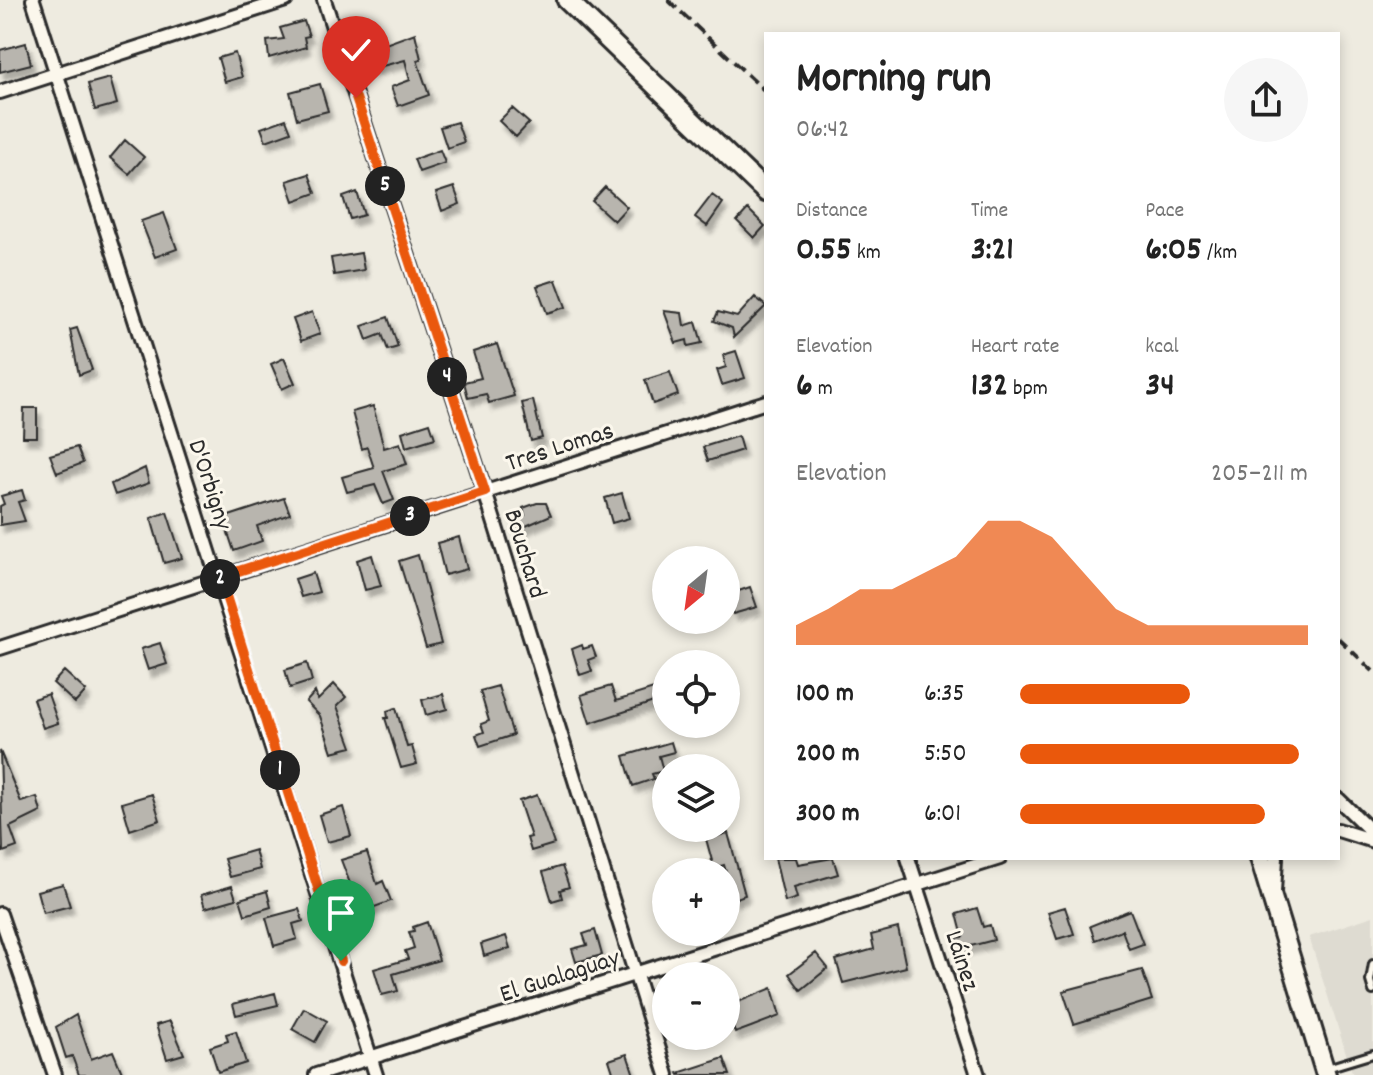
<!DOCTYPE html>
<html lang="en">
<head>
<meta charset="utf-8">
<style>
  body { margin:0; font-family:Dekko,sans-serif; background:#f6f6f6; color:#222; height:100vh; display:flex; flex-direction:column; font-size:30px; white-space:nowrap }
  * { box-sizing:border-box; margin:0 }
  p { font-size:26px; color:#767676 }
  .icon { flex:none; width:44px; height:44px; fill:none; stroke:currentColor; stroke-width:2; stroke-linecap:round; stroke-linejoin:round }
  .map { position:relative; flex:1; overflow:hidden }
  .sheet { position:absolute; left:764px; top:32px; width:576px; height:828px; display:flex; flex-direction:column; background:#fff; border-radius:0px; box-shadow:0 4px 12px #0003 }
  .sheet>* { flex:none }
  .needle { width:52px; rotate:209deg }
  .buttons { position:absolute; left:652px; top:546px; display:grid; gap:16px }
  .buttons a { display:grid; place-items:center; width:88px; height:88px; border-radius:50%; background:#fff; box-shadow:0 4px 12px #0003; font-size:40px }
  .pin { position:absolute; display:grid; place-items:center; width:68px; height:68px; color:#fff; margin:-82px -34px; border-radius:50% 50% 50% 0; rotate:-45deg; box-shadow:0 0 8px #0007 }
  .pin .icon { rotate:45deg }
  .km { position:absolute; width:40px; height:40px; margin:-20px; border-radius:50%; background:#222; color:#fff; font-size:22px; line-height:40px; text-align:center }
  .round { display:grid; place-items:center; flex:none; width:84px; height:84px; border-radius:42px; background:#f6f6f6 }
  .head { display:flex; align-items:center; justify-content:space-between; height:136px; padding:0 32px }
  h1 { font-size:44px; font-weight:800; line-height:60px }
  .figures { display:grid; grid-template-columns:repeat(3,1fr); gap:12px; height:136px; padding:8px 32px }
  .figures div { display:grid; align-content:center }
  .figures b { font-size:34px; font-weight:800 }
  .figures small { font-size:22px; font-weight:400 }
  .figures p { font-size:22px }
  .chart { height:224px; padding:16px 32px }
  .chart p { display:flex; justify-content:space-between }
  .chart svg { width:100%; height:144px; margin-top:8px; fill:#ea580c; opacity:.7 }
  ul { padding:0 32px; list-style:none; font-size:26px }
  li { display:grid; grid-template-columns:128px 96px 1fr; align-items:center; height:60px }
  li i { height:20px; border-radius:10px; background:#ea580c }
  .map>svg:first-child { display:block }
  .built { fill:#dedbd1 }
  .building { fill:#b8b5ae; stroke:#2b2b2b; stroke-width:2; filter:url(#shadow) }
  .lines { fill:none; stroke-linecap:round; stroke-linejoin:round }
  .lane-casing { stroke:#2b2b2b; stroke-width:12 }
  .street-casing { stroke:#2b2b2b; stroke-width:18 }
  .secondary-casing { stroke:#2b2b2b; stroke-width:24 }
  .lane { stroke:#fbf7ec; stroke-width:6 }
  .street { stroke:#fbf7ec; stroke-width:12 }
  .secondary { stroke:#fbf7ec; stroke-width:18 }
  .rail { stroke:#2b2b2b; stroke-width:4; stroke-dasharray:12 6; stroke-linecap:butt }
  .route-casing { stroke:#fff; stroke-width:16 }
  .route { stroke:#ea580c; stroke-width:10 }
  .labels { text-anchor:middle; stroke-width:6; stroke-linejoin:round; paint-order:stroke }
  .street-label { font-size:26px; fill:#2b2b2b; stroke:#fbf7ec }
</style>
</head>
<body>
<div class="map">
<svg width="1373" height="1075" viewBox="0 0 1373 1075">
  <defs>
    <filter id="shadow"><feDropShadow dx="4" dy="7" stdDeviation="2" flood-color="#0004"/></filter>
  </defs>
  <rect width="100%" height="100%" fill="#eeebe0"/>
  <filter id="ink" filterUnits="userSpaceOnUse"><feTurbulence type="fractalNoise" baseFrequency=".0125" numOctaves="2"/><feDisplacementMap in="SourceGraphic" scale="16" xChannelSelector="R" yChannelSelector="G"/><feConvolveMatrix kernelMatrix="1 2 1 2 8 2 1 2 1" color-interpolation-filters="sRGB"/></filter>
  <g filter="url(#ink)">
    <path class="built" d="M1373,916V1075H1353L1309,937Z"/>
    <path class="building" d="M304,21L309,36L304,37L306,47L269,58L267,41L284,39L280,28Z
      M415,33L421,59L417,60L429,95L398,106L391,87L410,80L405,60L371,69L366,51Z
      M26,43L31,64L0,72V50Z
      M235,53L242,77L225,82L218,58Z
      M110,78L117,104L95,110L88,84Z
      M320,84L328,111L297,119L290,92Z
      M512,108L529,123L516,137L499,121Z
      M286,119L291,132L266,141L261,128Z
      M457,122L464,142L447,148L440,127Z
      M125,140L144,157L129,174L110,158Z
      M440,150L445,163L419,172L414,159Z
      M309,174L316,193L294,201L287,181Z
      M454,187L460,204L442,211L436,193Z
      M605,187L627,207L614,221L592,201Z
      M357,192L364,215L350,219L343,197Z
      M712,195L723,203L707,226L695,217Z
      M748,209L765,226L754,238L737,221Z
      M164,213L177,249L155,257L141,221Z
      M361,253L364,270L334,275L331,258Z
      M556,280L566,307L547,313L537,286Z
      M755,297L766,306L734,337L732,328L714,321L718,312L737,317Z
      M664,311L682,313L684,326L696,322L702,343L688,346L687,340L676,343Z
      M312,312L320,334L301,341L293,319Z
      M388,317L398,347L388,350L382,334L367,340L362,326Z
      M77,328L92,370L79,375L70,330Z
      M497,344L514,396L489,403L486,394L468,398L464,382L481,378L473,352Z
      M736,351L745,378L722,385L717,370L726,367L723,355Z
      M284,358L295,383L282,389L271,364Z
      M670,372L678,395L653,404L645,380Z
      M533,400L542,438L531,441L522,403Z
      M373,406L384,448L400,443L407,464L383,471L394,500L383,504L375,485L347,492L342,477L374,468L367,447L362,449L352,412Z
      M24,408H37V437H23Z
      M430,423L435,438L406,447L402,432Z
      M738,436L742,450L708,461L703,447Z
      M77,447L83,463L57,473L50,455Z
      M145,468L149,483L115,495L111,484Z
      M22,490L25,500L18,502L25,521L0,525V506L4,504L1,496Z
      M622,493L629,518L612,523L605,498Z
      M284,498L290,514L257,526L262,541L234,551L223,518Z
      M537,503H546L551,515L519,529L516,518L525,515L523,508Z
      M167,512L182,558L164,563L151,518Z
      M459,537L467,569L445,575L437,543Z
      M372,555L381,586L365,590L357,560Z
      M418,555L441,644L426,648L399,561Z
      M313,573L319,592L301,597L295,579Z
      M750,587L757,607L733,614L727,595Z
      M160,643L167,664L148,670L141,649Z
      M582,645L583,649L592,646L596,657L588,660L592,671L580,675L572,649Z
      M307,663L312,681L290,688L285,670Z
      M64,671L86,691L75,703L53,683Z
      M334,684L346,697L337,706L352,747L332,752L320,716L306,702L315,692L318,700Z
      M666,685V698L590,723L581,695L611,686L616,701Z
      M498,686L513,735L480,746L476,735L484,732L481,724L489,721L480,691Z
      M48,694L58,723L43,728L33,699Z
      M443,694L447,709L426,715L422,700Z
      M396,708L407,747L412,746L417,764L401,768L385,718H388L387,711Z
      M671,742L674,752L659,756L663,771L652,774L654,779L633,786L624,756Z
      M0,751L21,802L37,797L41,812L10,827L17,847L3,852Z
      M152,794L160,820L130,830L122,803Z
      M537,795L554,844L531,851L527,838L531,837L519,801Z
      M343,807L351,836L327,842L319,815Z
      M728,833L745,895L734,899L724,865L714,868L706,839Z
      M255,850L260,869L230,877L224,859Z
      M367,852L377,884L383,881L391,901L361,912L341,860Z
      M775,858H796L798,864L833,858L838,874L794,887L797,898L785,902Z
      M562,866L569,887L560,890L562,898L552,901L543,872Z
      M63,884L70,906L43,913L37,891Z
      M232,886L236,899L205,908L201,895Z
      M267,891L271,907L245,915L240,899Z
      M1065,907L1074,934L1057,939L1048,912Z
      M977,908L983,927L990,925L994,940L959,949L956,938L963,937L957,914Z
      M299,909L303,921L293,924L297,939L274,946L266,918Z
      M1130,910L1143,944L1129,949L1122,930L1095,940L1090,926Z
      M427,922L439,960L393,974L398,991L382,995L374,969L408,959L405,951L414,948L409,932L414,931L413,927Z
      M898,928L906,967L843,983L836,960L874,949L871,935Z
      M595,930L602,955L576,962L572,949L587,945L583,934Z
      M506,936L510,948L484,956L481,944Z
      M816,953L828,968L801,990L789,974Z
      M1142,970L1152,1000L1074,1024L1063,991Z
      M772,988L780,1016L735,1033L726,1007Z
      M275,993L278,1005L236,1015L233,1004Z
      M304,1008L327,1021L315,1042L292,1029Z
      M76,1015L91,1059L113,1051L123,1075H79L72,1056L66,1058L56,1027Z
      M170,1021L184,1054L167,1059L156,1025Z
      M236,1031L246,1063L218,1072L210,1047L228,1041L226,1034Z
      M627,1054L634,1075H614L609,1060Z
      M724,1058L730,1075H679L678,1073Z"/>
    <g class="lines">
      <g class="lane-casing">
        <path id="lane" d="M1373,964L1370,981L1373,991
          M1327,1068L1373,1054"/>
      </g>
      <g class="street-casing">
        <path id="street" d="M33,0L376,1075
          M324,0L485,492L667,1075
          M0,92L286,0
          M0,648L766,402
          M1338,799L1373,833
          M1338,830L1373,841
          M908,858L978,1075
          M1274,892L1276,858
          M0,914L55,1075
          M316,1075L1000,858"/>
      </g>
      <g class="secondary-casing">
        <path id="secondary" d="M567,0L766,192
          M1260,858L1326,1075"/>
      </g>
      <use href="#lane" class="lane"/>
      <use href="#street" class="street"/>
      <use href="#secondary" class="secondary"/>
      <path class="rail" d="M668,0L766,92
        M1338,638L1373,671"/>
    </g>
  </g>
  <g class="lines" filter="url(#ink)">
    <g class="route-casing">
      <path id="route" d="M341,961L220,577L485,492L356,98"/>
    </g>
    <use href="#route" class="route"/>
  </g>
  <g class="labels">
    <g class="street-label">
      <text transform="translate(559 445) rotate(-18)" y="9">Tres Lomas</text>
      <text transform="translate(212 484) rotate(72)" y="9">D'Orbigny</text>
      <text transform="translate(527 553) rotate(73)" y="9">Bouchard</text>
      <text transform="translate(964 960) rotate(72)" y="9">Láinez</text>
      <text transform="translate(559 974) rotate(-18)" y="9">El Gualaguay</text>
    </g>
  </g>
</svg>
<div class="buttons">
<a><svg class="needle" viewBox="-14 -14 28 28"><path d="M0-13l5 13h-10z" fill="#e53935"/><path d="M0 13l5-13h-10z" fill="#767676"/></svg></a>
<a><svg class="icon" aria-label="locate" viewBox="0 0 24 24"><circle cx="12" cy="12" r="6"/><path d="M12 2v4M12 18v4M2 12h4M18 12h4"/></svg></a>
<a><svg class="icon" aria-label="layers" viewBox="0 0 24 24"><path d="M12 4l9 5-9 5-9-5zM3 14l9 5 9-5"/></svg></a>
<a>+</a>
<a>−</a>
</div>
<div class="pin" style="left:341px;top:961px;background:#1e9e55"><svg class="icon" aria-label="arrive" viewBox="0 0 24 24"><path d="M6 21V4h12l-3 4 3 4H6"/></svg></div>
<div class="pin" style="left:356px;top:98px;background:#d93025"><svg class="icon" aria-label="check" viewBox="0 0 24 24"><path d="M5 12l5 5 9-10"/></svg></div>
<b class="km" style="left:280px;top:770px">1</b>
<b class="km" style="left:220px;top:579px">2</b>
<b class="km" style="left:410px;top:516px">3</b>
<b class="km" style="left:447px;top:377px">4</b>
<b class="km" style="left:385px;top:186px">5</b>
<section class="sheet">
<div class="head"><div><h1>Morning run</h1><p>06:42</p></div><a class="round"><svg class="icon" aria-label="share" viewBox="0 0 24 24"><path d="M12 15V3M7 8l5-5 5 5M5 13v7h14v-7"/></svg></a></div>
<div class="figures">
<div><p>Distance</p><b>0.55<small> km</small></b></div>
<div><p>Time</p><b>3:21</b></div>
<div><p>Pace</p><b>6:05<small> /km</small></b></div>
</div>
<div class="figures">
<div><p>Elevation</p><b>6<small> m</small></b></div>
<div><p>Heart rate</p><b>132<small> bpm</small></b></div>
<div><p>kcal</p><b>34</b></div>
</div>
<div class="chart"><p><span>Elevation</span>205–211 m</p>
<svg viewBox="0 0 160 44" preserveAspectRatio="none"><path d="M0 44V38L10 33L20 27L30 27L40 22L50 17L60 6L70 6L80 11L90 22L100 33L110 38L120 38L130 38L140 38L150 38L160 38V44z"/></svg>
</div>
<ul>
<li><b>100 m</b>6:35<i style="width:59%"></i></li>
<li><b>200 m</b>5:50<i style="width:97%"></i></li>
<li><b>300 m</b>6:01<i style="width:85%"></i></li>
</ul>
</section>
</div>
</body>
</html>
